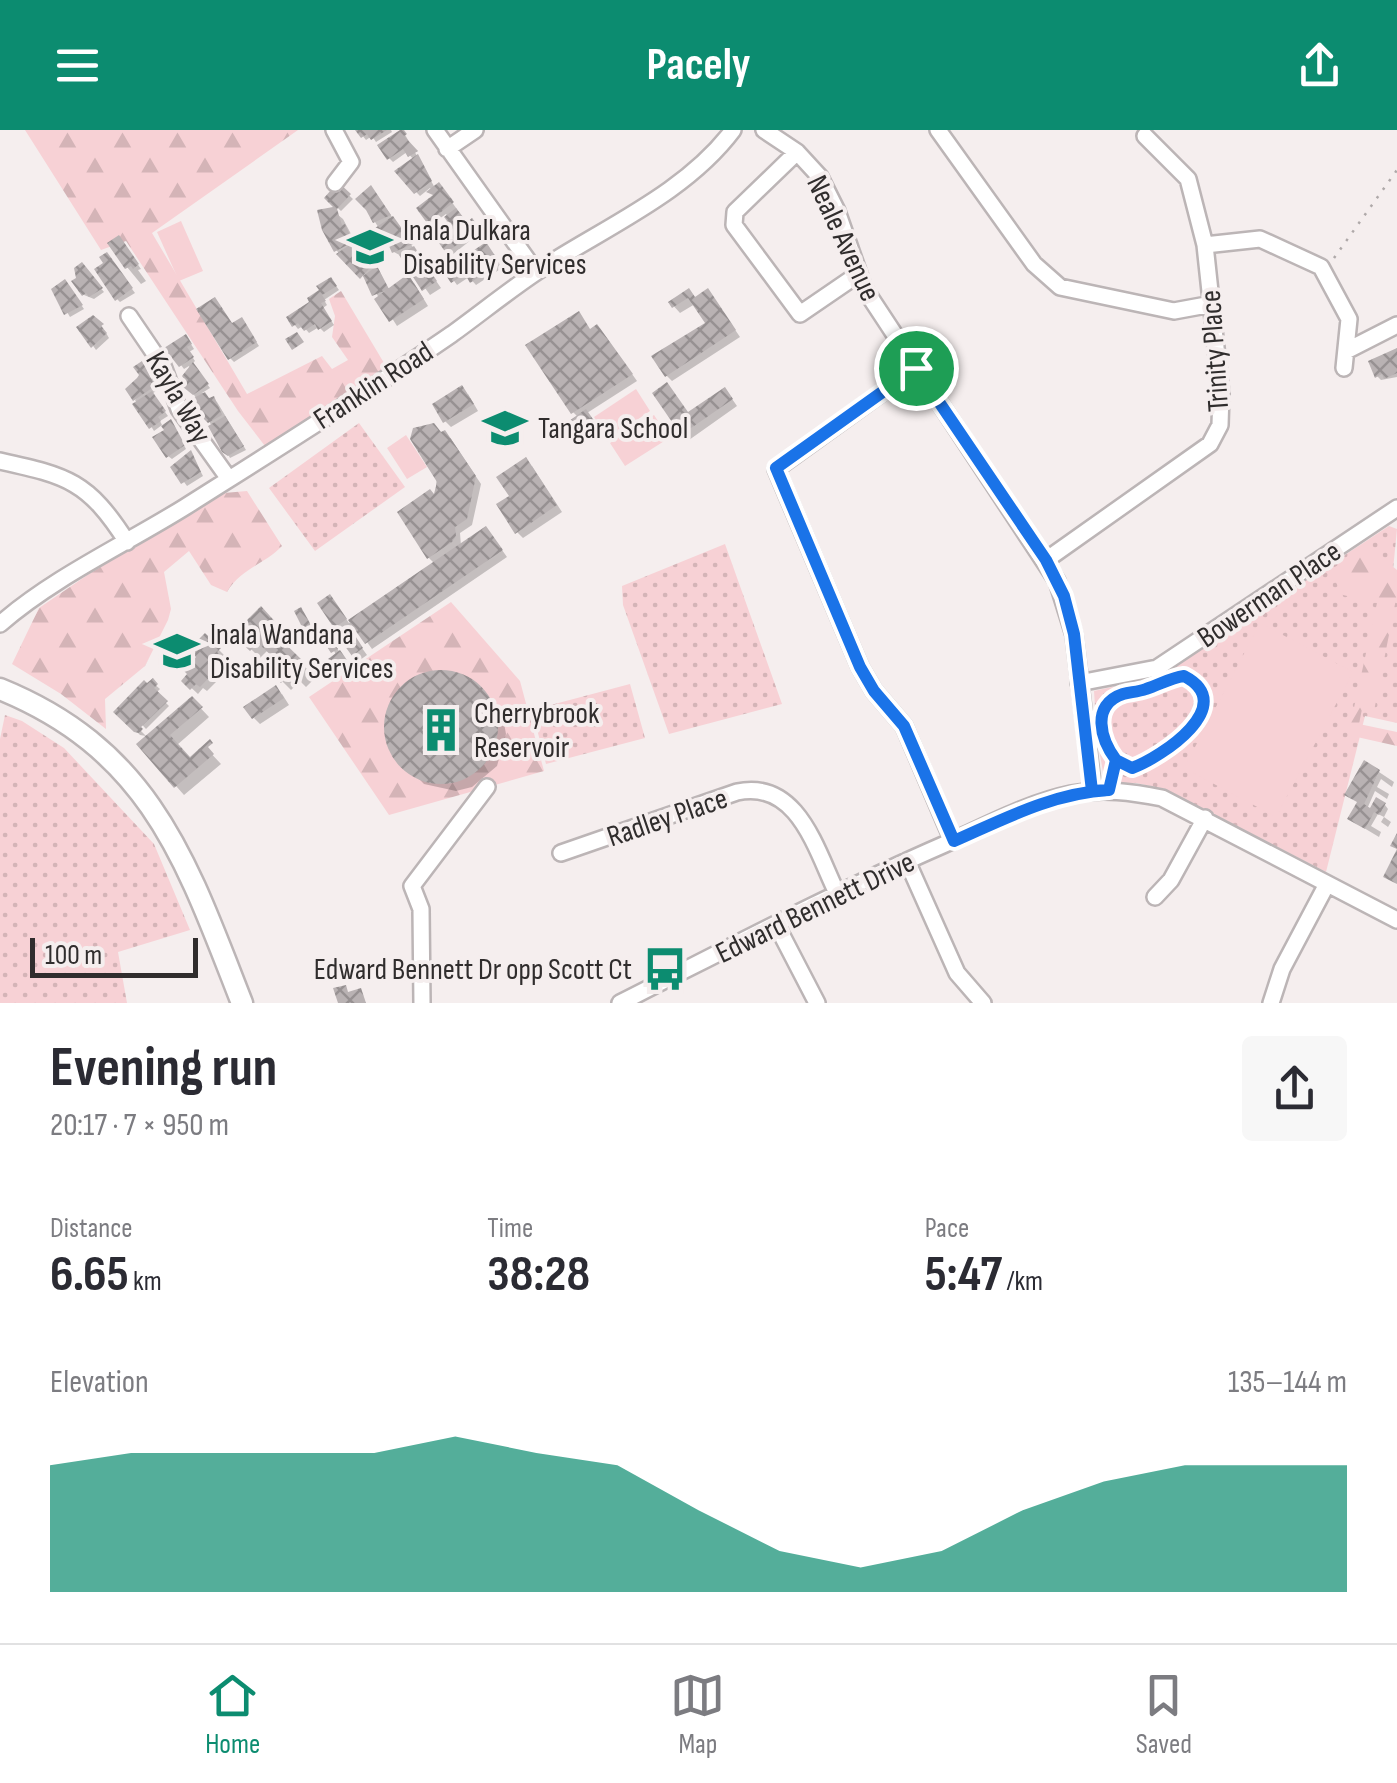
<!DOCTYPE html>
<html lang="en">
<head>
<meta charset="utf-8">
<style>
  body { margin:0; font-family:"Sofia Sans Condensed",sans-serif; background:#f7f7f7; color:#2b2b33; height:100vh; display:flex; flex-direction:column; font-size:38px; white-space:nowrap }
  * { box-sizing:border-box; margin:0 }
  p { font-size:32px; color:#7c7c81 }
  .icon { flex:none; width:55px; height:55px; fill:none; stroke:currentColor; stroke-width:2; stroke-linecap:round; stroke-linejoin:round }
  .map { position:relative; height:873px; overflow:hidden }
  .details { display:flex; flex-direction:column; background:#fff; flex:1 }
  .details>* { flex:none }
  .scale { position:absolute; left:30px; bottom:25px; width:168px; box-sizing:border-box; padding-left:10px; border:5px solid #302d2d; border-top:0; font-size:28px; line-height:35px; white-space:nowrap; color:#302d2d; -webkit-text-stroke:8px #f5eeee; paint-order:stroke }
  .pin { position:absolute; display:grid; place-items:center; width:85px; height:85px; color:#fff; margin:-42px; border:5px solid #fff; border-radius:50%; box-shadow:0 2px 10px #0007 }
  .round { display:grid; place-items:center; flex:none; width:105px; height:105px; border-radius:10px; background:#f7f7f7 }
  .head { display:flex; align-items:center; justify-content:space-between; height:170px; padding:0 50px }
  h1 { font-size:55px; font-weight:700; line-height:75px }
  .metrics { display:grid; grid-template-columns:repeat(3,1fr); gap:15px; height:170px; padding:10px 50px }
  .metrics div { display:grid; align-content:center }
  .metrics b { font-size:50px; font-weight:700 }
  .metrics small { font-size:28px; font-weight:400 }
  .metrics p { font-size:28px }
  .chart { height:280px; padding:20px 50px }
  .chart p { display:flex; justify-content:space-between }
  .chart svg { width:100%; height:180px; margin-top:10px; fill:#0c8c70; opacity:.7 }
  header { display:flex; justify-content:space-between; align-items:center; height:130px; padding:0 50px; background:#0c8c70; color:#fff; font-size:45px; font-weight:700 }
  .tabs { display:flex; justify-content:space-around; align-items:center; height:140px; border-top:2px solid #e1e1e2; background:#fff; font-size:28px; color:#7c7c81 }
  .tabs a { display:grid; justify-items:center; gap:5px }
  .tabs .current { color:#0c8c70 }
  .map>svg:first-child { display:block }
  .green { fill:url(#green-dots) }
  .forest { fill:url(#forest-firs) }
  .pitch { fill:#f7d1d5 }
  .shadow { fill:#0003 }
  .building { fill:url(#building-cross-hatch) }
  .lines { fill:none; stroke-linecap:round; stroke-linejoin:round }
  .minor-casing { stroke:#bcb5b6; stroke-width:20 }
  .major-casing { stroke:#bcb5b6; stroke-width:25 }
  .path { stroke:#afa9a9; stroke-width:2.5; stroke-dasharray:2.5 8; stroke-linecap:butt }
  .minor { stroke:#fff; stroke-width:15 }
  .major { stroke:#fff; stroke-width:20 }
  .route-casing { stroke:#fff; stroke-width:20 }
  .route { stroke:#1a73e8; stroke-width:12 }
  .labels { text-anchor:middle; stroke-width:8; stroke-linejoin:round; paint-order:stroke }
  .poi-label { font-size:30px; fill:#302d2d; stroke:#f5eeee; text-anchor:start }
  .street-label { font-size:30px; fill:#302d2d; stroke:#f5eeee }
</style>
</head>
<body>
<header><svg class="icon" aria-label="menu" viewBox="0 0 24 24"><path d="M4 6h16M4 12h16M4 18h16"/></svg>Pacely<svg class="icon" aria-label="share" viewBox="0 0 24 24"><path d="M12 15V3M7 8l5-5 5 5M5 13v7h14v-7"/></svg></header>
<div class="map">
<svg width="1397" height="873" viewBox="0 0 1397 873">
  <defs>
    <pattern id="green-dots" width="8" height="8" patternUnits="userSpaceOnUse" patternTransform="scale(2.5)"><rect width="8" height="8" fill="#f7d1d5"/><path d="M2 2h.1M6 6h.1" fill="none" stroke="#d4b4b7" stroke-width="1.8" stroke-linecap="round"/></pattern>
    <pattern id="forest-firs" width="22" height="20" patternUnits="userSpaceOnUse" patternTransform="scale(2.5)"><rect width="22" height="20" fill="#f7d1d5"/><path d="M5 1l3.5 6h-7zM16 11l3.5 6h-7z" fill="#d4b4b7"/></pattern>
    <pattern id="building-cross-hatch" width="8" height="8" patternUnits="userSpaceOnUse" patternTransform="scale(2.5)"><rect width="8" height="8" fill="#b9b2b3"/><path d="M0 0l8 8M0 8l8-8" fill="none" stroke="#979192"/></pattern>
  </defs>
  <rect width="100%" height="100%" fill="#f5eeee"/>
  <path class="green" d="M359,293L405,357L315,421L269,358Z
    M1389,396L1397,399L1392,450L1397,451V593L1365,586L1326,742L1165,659L1136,653H1105L1097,608L1094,561L1160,546Z
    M725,414L782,574L669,604L623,475L622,456Z
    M630,554L645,608L546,634L532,580Z
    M5,585L22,591L64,618L154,714L190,800L118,822L127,873H0V609Z"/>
  <path class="forest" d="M25,0H298L152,103L247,264L322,226L332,239L348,230L332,207L335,186L329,169L341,161L387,238L265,316L238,281L126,111L101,120Z
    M247,361L282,416C264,435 241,438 227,462L211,455L189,421L164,442L171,479L168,490L145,536L105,569L106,599L61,564L12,534L39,478L89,444L224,363Z
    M1370,418L1397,440V464L1374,581L1362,579L1359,594L1397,602V616L1348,605L1377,473L1343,465L1329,440Z
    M451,472L520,551L544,641L389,685L309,567Z"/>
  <path class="pitch" d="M181,91L203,141L179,151L157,102Z
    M636,259L650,281L609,309L594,287Z
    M654,285L669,308L625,336L610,313Z
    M406,305L427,337L407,349L387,318Z
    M1260,493L1353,542L1276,687L1184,638Z"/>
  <path class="shadow" d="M358,0H391L392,2L376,12L372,6L366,10Z
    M403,1L435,58H442L468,95L472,91L481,102L452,125L437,107L451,91L446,84L432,94L429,91L436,66L430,58L420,66L397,42L414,30L407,22L393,32L389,28Z
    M339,56L353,69L341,81L327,68Z
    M377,65L441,158L430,165L403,127L394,122L375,92Z
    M332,80L343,89L365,130L379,140L389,161L414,153L428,176L397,196L369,152L336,120Z
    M122,112L141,139L138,140L146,151L141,154L127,137Z
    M489,119L502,138L476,155L469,147L457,155L447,141Z
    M110,129L135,163L120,172L117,169Z
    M82,136L104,162L94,169L84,165Z
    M334,153L339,160L324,170L327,175L323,178L334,195L324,202L319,197L309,203L303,196L298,199L289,188Z
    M68,156L84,179L70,187L54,160Z
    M689,162L696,169L713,167L740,207L672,251L666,245L708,194L695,174L680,183L671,173Z
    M100,193L109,208L96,220L80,197Z
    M245,194L259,216L234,232L230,228L232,196Z
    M591,201L603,203L637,251L587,283L601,302L580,316L574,310L579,288L573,282Z
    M189,211L194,219L189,222L195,231L192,234L210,258L202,263L210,271L213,269L217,272L246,320L230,328L193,263L192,241L189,236L184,239L181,235Z
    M1397,220V247L1381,250L1377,246Z
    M159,247L161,250L153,255L157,260L152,264L168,286L160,291L162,295L154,301L135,270L150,249Z
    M468,264L478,281L451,297L445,291Z
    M730,266L737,276L689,310L683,304Z
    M174,296L186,319L172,329L168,326Z
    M441,305L451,309L481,354L472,395L460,403L461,416L492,406L507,427L372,519L354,494L342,502L336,496L335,473L349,493L435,434L429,428Z
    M191,323L203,346L187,356L173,337Z
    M532,336L562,382L523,408L517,402L512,367Z
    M269,487L286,506L280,512L308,540L306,543L313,550L306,557L300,551L291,560L272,541L281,532L268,520L260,528L244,512Z
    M325,502L353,540L345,546L339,540L336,525Z
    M205,506L225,526L222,529L230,538L207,561L203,558L198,564L184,551L199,527Z
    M359,514L367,525L360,530L354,524Z
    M442,542L473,552L485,564L503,588L506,604L497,636L472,657L456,661L424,654L392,621L387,606L391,575L412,551Z
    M152,552L160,559L156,563L169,576L146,599L134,586L130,590L146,606L140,605L117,582Z
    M282,564L289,575L260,594L254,588Z
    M192,569L209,587L177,615L190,630L205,617L221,634L184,665L139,614Z
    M1379,642L1394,652L1392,657L1381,649L1377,657L1389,664L1387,669L1375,661L1367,679L1385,675L1388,679L1384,687L1378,684L1371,696L1381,702L1379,707L1354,692Z
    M1384,687L1391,692L1388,697L1381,692Z"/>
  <path class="building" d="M355,0H387L371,10L367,4L361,8Z
    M400,0H404L407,4L404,6L418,21L408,27L403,19L387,30L377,15Z
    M418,24L432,51L414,64L394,41Z
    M338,52L351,64L337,79L342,95L345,94L353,112L334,122L322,100L317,80L333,77L324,68Z
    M439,52L454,72L427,93L416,78L433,65L426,62Z
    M371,55L391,85L373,93L366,80L355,69Z
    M456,78L467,92L472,88L480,98L446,123L434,106L438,103L436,100L447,91L444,87Z
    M393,86L413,114L392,123L386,109L384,111L375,98Z
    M119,105L139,134L133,139L131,136L125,139L107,113Z
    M354,112L362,125L375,132L360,149L336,124Z
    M486,112L500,133L470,153L465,144L451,153L443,141Z
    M414,116L437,151L422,161L399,125Z
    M107,122L133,158L115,171L94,139L103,133L99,127Z
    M82,132L103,158L89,167L86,163L82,166L71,151L76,148L74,138Z
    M377,136L389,159L372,166L363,146Z
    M408,144L424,169L389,192L374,169Z
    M331,147L337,156L322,165L326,171L321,173L332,191L318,200L315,194L304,201L298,193L292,197L286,187L309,172L307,168L319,160L316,156Z
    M65,149L83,175L64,185L51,159Z
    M689,158L695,167L708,158L736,200L665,247L651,226L705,193L688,168L672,178L668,172Z
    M215,167L232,193L242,187L257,212L228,230L196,179Z
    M579,181L590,199L597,194L633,244L571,284L525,215Z
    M93,185L104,194L101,196L107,203L91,218L76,197Z
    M297,202L304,212L292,220L285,209Z
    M186,204L192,214L187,217L194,227L179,237L164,218Z
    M1397,218V243L1384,249L1382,244L1375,248L1368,231Z
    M142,231L155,256L133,271L125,259L137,248L139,245L133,237Z
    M193,232L209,254L193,265L183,257L187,254L182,246Z
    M667,252L688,282L725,257L733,269L681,305L652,263Z
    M462,255L474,274L443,293L432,274Z
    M152,261L166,281L158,287L161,291L149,299L132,274Z
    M205,262L209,268L214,266L222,285L208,293L195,280L192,269Z
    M586,279L597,295L572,311L562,296Z
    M225,286L244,316L228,326L222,322L208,296Z
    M171,289L185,315L166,328L152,307L164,300L161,296Z
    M434,293L441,302L445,300L476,346L467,389L455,397L456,406L452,412L427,429L397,382L430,359L434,364L437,352L410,309L413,298Z
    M191,320L201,342L181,354L170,337Z
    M526,327L557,375L515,404L496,374L509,366L496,347Z
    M486,396L503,420L365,514L348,490Z
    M330,464L347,489L334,498L317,473Z
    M261,476L279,496L273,502L302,530L299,533L306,540L296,551L289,544L281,553L269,541L278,532L258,513L250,521L240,512L252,500L244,493Z
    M301,477L311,495L303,499L294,481Z
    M325,499L338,519L331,523L318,503Z
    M205,503L221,518L217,522L226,530L200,557L196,554L190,560L181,551L187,544L183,540L196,527L188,520Z
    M354,504L363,518L352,526L342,512Z
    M340,520L349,533L337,542L328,529Z
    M384 597a57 57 0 1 1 114 0a57 57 0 1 1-114 0Z
    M153,548L158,554L154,558L168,571L141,597L143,599L139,603L134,602L113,582L144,550L147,553Z
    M276,555L284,568L252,589L243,577Z
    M192,566L203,577L170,605L190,627L210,609L213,613L208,617L214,624L174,658L136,614Z
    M1364,630L1380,640L1364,674L1370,678L1376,667L1386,673L1379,685L1374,682L1365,699L1347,689L1357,672L1344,665Z
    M1397,703V754L1383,747L1397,719L1390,716Z
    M346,855L348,862L361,858L366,873H338L333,858Z"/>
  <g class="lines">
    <g class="minor-casing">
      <path id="minor" d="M334,0L351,32L335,53
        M435,0L536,142
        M764,0L797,22L820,47L837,81L864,158L1057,451L1074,505L1093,661
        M938,0L1034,134L1060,157L1174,181L1212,174
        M447,19L475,0
        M797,22L735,82L734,95L800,184L857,145
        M1205,115L1260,109L1321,137L1349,189L1344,238
        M129,186L163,236L179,279L229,349
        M1346,221L1397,195
        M916,238L776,339L860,537L874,561L904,596L953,711
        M0,331C68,346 88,351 127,412
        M1046,430L1210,314L1220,295L1221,264L1205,115L1188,49L1145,6
        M0,494C54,447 124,415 185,377C275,320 365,264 452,204C481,183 508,161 538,141C603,98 685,64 733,0
        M1079,553L1157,538L1397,378
        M561,723L737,662C798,649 816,720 837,763
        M907,731L957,843L983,873
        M1155,767L1171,750L1205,688
        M776,794L817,873
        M422,873L421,779L412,756L487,657
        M620,873C727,819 833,763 943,715C985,697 1027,673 1071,664C1103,658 1132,662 1162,668L1397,790
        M1271,873L1282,839L1327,754"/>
    </g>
    <g class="major-casing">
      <path id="major" d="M0,559C152,621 187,733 242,873"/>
    </g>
    <path class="path" d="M1334,128L1397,40
      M1184,546C1229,569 1187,606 1162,622C1119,651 1103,629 1101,584L1110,571L1121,565Z
      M1112,648L1116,631"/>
    <use href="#minor" class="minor"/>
    <use href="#major" class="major"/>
  </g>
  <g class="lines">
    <g class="route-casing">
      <path id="route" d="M916,238L776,338L860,537L874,561L904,596L954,711C1004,689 1053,663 1109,660L1116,630L1132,638C1162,627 1240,575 1184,546C1170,548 1159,555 1146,559C1138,562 1130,562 1123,564C1090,575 1101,610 1116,630L1109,660L1092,661L1074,504L1064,466L1046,430L916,238"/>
    </g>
    <use href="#route" class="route"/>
  </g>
  <defs>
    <g id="university-bare" transform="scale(3.45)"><path d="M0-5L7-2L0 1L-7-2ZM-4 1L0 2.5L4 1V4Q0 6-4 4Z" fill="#0c8c70" stroke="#f5eeee" stroke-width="2.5" paint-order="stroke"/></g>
    <g id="school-bare" transform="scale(3.45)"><path d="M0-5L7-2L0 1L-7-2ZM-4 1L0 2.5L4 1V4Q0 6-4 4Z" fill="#0c8c70" stroke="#f5eeee" stroke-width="2.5" paint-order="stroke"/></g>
    <g id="building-bare" transform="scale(3.45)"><path d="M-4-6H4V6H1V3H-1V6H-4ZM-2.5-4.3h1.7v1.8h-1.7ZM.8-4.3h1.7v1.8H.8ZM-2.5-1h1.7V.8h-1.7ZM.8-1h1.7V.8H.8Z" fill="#0c8c70" stroke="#f5eeee" stroke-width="2.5" paint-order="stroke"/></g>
    <g id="bus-bare" transform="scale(3.45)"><path d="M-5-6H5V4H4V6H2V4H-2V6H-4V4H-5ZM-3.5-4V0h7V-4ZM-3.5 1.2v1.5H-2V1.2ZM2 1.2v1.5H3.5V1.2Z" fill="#0c8c70" stroke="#f5eeee" stroke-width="2.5" paint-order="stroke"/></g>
  </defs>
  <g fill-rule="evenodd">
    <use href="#university-bare" x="370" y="117"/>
    <use href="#school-bare" x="505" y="298"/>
    <use href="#school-bare" x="177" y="521"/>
    <use href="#building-bare" x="441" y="600"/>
    <use href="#bus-bare" x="665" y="839"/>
  </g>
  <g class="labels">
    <g class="poi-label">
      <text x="403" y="110">Inala Dulkara<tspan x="403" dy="34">Disability Services</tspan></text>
      <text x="538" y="308">Tangara School</text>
      <text x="210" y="514">Inala Wandana<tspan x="210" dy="34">Disability Services</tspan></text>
      <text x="474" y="593">Cherrybrook<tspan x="474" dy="34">Reservoir</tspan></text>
      <text x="632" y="849" text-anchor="end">Edward Bennett Dr opp Scott Ct</text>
    </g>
    <g class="street-label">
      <text transform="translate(844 108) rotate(65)" y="10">Neale Avenue</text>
      <text transform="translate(1214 221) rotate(-94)" y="10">Trinity Place</text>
      <text transform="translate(373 255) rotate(-33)" y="10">Franklin Road</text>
      <text transform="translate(179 267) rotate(60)" y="10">Kayla Way</text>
      <text transform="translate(1269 464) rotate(-34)" y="10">Bowerman Place</text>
      <text transform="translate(667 687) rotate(-19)" y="10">Radley Place</text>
      <text transform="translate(815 777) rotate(-26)" y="10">Edward Bennett Drive</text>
    </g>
  </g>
</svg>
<div class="scale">100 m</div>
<div class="pin" style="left:916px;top:238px;background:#1e9e55"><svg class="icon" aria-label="arrive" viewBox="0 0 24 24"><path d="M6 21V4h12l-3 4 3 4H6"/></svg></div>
</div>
<section class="details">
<div class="head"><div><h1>Evening run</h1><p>20:17 · 7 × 950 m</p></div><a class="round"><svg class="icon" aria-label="share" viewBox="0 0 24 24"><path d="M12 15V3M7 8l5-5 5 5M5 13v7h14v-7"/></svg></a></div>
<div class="metrics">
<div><p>Distance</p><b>6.65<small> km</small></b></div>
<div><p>Time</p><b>38:28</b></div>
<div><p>Pace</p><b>5:47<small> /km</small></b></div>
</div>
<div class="chart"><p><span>Elevation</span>135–144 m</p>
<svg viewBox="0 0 160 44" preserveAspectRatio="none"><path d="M0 44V13L10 10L20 10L30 10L40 10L50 6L60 10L70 13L80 24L90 34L100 38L110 34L120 24L130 17L140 13L150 13L160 13V44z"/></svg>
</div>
</section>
<nav class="tabs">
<a class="current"><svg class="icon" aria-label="home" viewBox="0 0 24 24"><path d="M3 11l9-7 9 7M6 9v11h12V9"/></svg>Home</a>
<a><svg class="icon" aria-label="map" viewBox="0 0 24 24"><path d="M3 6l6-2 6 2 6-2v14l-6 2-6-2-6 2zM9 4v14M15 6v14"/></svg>Map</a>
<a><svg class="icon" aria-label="saved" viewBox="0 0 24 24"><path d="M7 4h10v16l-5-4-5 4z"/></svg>Saved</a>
</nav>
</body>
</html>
